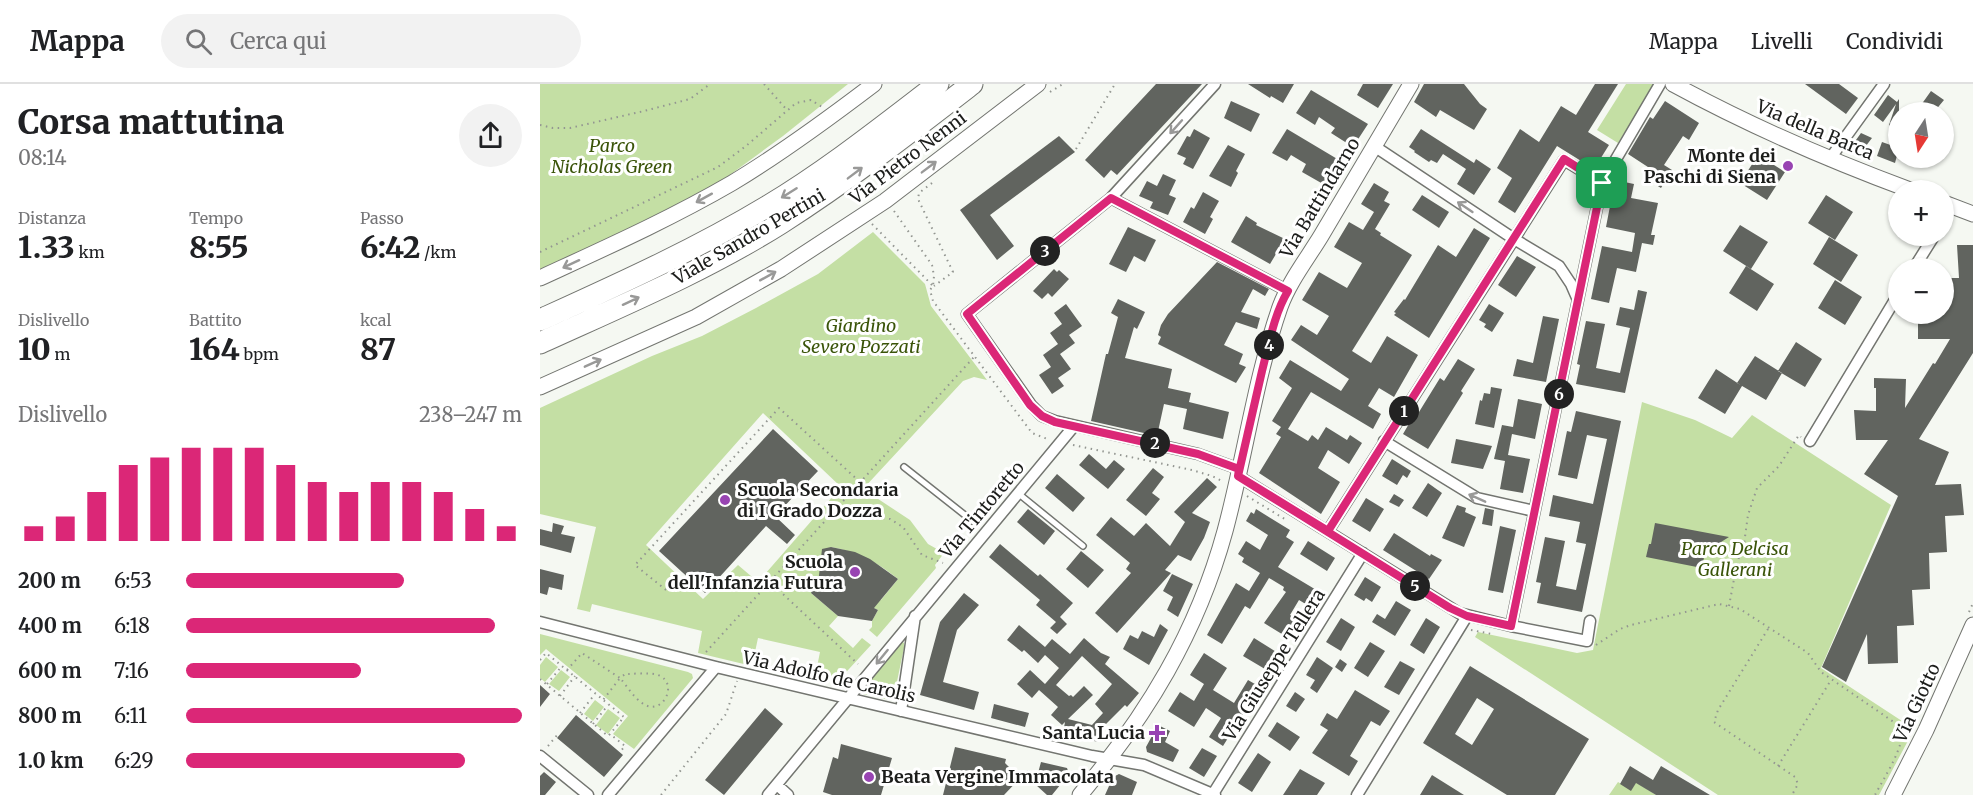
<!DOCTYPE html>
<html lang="it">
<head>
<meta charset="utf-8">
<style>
  body { margin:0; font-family:Merriweather,serif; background:#f2f2f2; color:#202124; height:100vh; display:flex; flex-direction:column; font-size:22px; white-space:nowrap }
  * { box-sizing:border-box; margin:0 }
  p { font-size:20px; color:#757577 }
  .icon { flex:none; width:33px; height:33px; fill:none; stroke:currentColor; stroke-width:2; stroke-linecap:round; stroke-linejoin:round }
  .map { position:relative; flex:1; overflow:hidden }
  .drawer { display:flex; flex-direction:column; background:#fff; width:540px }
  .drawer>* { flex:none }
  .needle { width:39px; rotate:192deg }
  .tools { position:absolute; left:1348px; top:18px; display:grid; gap:12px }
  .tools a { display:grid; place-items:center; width:66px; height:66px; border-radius:50%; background:#fff; box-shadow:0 2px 4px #0004; font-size:30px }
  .pin { position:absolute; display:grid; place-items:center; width:51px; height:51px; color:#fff; margin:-26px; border-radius:12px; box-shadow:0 3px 9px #0006 }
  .km { position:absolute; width:30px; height:30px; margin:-15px; border-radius:50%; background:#222; color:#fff; font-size:16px; line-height:30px; text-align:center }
  .round { display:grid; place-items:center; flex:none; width:63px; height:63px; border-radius:32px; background:#f2f2f2 }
  .headline { display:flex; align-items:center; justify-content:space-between; height:102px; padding:0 18px }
  h1 { font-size:33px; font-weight:800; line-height:45px }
  .stats { display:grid; grid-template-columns:repeat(3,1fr); gap:9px; height:102px; padding:6px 18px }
  .stats div { display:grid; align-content:center }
  .stats b { font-size:30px; font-weight:800 }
  .stats small { font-size:16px; font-weight:400 }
  .stats p { font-size:16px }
  .chart { height:168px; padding:12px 18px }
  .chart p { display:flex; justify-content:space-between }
  .chart svg { width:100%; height:108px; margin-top:6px; stroke:#db2777; stroke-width:6 }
  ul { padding:0 18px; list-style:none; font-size:20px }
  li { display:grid; grid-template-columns:96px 72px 1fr; align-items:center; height:45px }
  li i { height:15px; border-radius:8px; background:#db2777 }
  header { display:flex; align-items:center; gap:36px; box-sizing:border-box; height:84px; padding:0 30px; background:#fff; border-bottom:2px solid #e0e0e0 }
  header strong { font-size:28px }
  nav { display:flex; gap:33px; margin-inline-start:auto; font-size:21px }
  .search { width:420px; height:54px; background:#f2f2f2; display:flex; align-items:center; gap:15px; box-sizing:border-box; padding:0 21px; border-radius:33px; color:#757577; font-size:22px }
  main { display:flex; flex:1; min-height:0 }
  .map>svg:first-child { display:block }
  .green { fill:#c4dfa4; fill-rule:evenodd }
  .building { fill:#61645f; fill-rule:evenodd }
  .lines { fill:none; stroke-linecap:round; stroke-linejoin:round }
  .lane-casing { stroke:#737570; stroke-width:8 }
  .street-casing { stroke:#737570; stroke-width:13 }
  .secondary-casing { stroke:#737570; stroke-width:17 }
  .highway-casing { stroke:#737570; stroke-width:23 }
  .path { stroke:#939691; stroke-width:2; stroke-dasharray:1.5 4.5; stroke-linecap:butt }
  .lane { stroke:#fff; stroke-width:5 }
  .street { stroke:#fff; stroke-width:10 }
  .secondary { stroke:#fff; stroke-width:15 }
  .highway { stroke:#fff; stroke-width:21 }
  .oneway { stroke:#999998 }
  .route-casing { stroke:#fff; stroke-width:12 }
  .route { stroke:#db2777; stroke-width:8 }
  .poi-dot { fill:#9844b2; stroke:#fff; stroke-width:2 }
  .labels { text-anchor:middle; stroke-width:6; stroke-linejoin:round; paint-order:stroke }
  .street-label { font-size:18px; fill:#1c1d1b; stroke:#fff }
  .park-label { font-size:18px; font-style:italic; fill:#3a5409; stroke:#fff }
  .poi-label { font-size:18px; font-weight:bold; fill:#1c1d1b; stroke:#fff; text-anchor:end }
</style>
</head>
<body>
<header>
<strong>Mappa</strong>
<div class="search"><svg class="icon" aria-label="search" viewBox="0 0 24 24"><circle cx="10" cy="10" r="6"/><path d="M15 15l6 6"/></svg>Cerca qui</div>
<nav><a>Mappa</a><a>Livelli</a><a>Condividi</a></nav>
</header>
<main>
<section class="drawer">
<div class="headline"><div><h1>Corsa mattutina</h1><p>08:14</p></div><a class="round"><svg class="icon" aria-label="share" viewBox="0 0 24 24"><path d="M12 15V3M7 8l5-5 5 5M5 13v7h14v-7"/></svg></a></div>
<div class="stats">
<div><p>Distanza</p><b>1.33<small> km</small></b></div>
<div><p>Tempo</p><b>8:55</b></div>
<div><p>Passo</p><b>6:42<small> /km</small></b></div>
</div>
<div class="stats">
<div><p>Dislivello</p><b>10<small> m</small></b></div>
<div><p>Battito</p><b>164<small> bpm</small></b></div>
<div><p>kcal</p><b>87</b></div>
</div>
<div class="chart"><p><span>Dislivello</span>238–247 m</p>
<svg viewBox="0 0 160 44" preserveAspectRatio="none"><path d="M5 44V38M15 44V34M25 44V24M35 44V13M45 44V10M55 44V6M65 44V6M75 44V6M85 44V13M95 44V20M105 44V24M115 44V20M125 44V20M135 44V24M145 44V31M155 44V38"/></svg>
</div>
<ul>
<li><b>200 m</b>6:53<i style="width:65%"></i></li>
<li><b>400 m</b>6:18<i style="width:92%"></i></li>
<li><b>600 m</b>7:16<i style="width:52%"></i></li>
<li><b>800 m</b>6:11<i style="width:100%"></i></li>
<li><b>1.0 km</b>6:29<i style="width:83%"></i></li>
</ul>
</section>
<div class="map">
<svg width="1433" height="711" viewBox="0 0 1433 711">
  <rect width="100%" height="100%" fill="#f5f8f2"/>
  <path class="green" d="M0,0H308L243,52L176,101L56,161L0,185Z
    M1086,0H1115L1078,59L1057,46Z
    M333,148L385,200L391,222L447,296L434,293L423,297L323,405L370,436L388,460L404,469L395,481L396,484L337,553L329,546L332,543V537L338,526L330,522L334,514L341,516L358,495C337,478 318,468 291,463L283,502L275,499L271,509L298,532L289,542L313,564L322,554L331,561L298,597L275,593L280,568L218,554L212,582L158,569L162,547L52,520L50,528L37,525L56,443L0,430V324L112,272L162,252L216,224L278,190ZM223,329L301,403L218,498L198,481L163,515L106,461Z
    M1102,318L1155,336L1192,354L1212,331L1351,421L1281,584L1365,639L1370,645V653L1339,711H1178L935,553L938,548L1037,569L1053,566Z
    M0,550L148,588L152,590L153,594L94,665L73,650L88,632L6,565L0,571Z
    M361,557L364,559V564L355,607L331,601L327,597Z
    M6,573L18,583L5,598L0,594V581Z
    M21,586L30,593L19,607L9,600Z
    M323,603L354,611L353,615L350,616L323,610L321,607Z
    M55,616L64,623L53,637L44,630Z
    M68,625L80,634L68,650L56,641Z
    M1078,698L1091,706L1096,698L1116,711H1069Z"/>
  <path class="building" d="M616,0H662L577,91L571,86L564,94L545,76Z
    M708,0H754L743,19L731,12L730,14Z
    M823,0H853L838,24L817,11Z
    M884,0H924L940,20L947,25L934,46L900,26L896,33L874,18Z
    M1055,0H1078L1048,48L1069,61L1054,85L1017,62L975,129L958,118L972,94L957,84L980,45L999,58L1021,22L1036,31Z
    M1265,0H1299L1318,14L1306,30Z
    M771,6L828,40L813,63L791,49L795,44L779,33L775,41L756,29Z
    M1391,7L1404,16L1394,28H1376Z
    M1348,11L1357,18L1359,15V48L1349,41L1356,20L1343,38L1334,31Z
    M691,17L720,30L711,48L684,34Z
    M1125,17L1159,39L1149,56L1143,52L1124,81L1132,86L1121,104L1105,94L1111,85L1088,70L1110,33L1113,35Z
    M654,45L670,54L653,85L643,80L646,74L637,70L647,52L650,53Z
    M747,45L804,79L790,104L762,88L766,80L751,71L747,77L732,69Z
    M881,45L934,79L936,75L951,85L934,111L917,100L926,85L903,70L897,79L891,76L889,78L874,68L875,67L869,63Z
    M1321,49L1332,54L1322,67L1311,63Z
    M519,52L535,68L450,131L474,162L457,176L420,126Z
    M1342,58L1359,64L1355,79L1337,72Z
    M688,61L705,70L696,87L698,89L691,103L669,92Z
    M1218,71L1245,88L1227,116L1200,99Z
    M623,90L636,96L629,111L636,114L628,131L610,124L613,118L599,112L607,97L617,102Z
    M1075,96L1094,100L1091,114L1118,119L1111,151H1115L1113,161L1102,159L1096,188L1077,184L1069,219L1051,215L1062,162L1092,168L1095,149L1066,143Z
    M834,99L849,108L844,117L850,120L835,145L841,149L840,151L872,171L812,267L831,279L847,252L878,271L854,313L839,304L828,322L841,330L833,345L771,308L764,319L748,345L768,357L772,351L778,356L786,343L807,356L810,351L822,359L809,380L788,366L778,384L800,398L781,430L719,389L741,353L736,350L741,343L732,337L752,304L739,294L750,276L801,307L809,295L751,256L761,241L777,251L789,232L762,216L779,188L807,204L822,179L794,163L809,138L823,146L834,128L821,120Z
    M663,108L679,117L670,133L673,135L665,150L643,138L651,123L654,125Z
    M882,111L909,128L899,144L872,126Z
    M1286,111L1313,128L1295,156L1268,139Z
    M706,132L717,139L716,141L745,155L730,180L691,158Z
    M1200,141L1228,158L1211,185L1183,167Z
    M588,143L616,156L605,178L594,172L586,188L569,180Z
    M934,144L950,154L889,254L854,231L856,229L854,228L864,215L865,216L898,161L916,173Z
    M1289,153L1318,171L1301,198L1273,180Z
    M1417,161H1433V269L1379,355L1409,368L1395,401L1421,400L1424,431L1405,432L1407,468L1389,469L1390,505L1372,506L1374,541L1357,542L1358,579L1328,580L1327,550L1306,598L1282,583L1358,412L1324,390L1348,356H1316L1314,326L1336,327V304H1334V294L1366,295L1365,324L1393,279L1395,280L1410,255H1378V230H1404V194H1419Z
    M977,172L996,183L976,213L958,201Z
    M677,178L729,205L725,212L713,205L701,228L720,234L717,245L696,238L684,261L703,270L699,280L706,283L696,299L618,260L621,253L618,251L621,241L628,230Z
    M1206,182L1234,200L1217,227L1189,209Z
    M514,185L517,188L519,186L529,195L512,213L508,209L502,215L493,207Z
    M1295,196L1322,213L1305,241L1278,224Z
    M1098,206L1107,208L1085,309L1036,300L1040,281L1037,280L1046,237L1065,240L1056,284L1080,289L1090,244L1076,241L1080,223L1094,226Z
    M578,215L605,228L597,245L594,243L585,274L632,285L628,304L651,309L649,318L689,328L683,355L643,345L647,325L624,320L617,352L551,337L566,270H568L578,233L571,229Z
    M526,220L542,242L529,251L535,259L520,270L531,285L518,294L524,302L512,310L499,291L511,283L503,271L518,260L510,249L522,240L514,229Z
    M949,220L964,229L952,248L944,243L946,240L939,236Z
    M1003,232L1019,235L1006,298L973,292L977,275L993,279Z
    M1256,258L1282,275L1265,303L1238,287Z
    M1215,272L1242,289L1226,316L1197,299Z
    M918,275L935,285L921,307L923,309L888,365L863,350L877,326L879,328L900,294L904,297Z
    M1176,285L1202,302L1185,330L1158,314Z
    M951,303L962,305L954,344L935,340L940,316L942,317L944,309L950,310Z
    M978,315L1002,320L995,355L972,350L968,371L990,375L983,409L960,405L965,377L954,375L962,341L973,343Z
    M1036,327L1081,337L1042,528L997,519L1001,499L996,498L1005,453L1025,457L1016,502L1036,506L1046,460L1036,458L1040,438L1009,432L1013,411L1053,420L1067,355L1047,351L1037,395L1018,391L1027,347L1031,348Z
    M233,345L278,387L235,432L255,451L247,460L226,442L165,509L119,467Z
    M916,355L952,362L943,385L911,379Z
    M549,370L566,385L574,376L585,385L568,405L539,381Z
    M852,375L871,387L867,394L863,391L857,401L842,392Z
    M613,384L624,393L612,409L620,415L606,432L586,416Z
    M517,390L545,414L533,428L505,404Z
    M667,394L677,403L652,429L670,438L664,454L651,477L638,471L625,486L631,489L577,549L555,529L591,489L586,485L590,479L556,451L571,433L594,452L606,439L630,462L645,438L634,428Z
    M888,399L902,409L887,433L872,424Z
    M854,410L864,416L859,423L849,418Z
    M826,414L844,425L830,448L812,437Z
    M917,421L926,424L925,428L936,433L924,463L902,454Z
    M945,424L954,426L952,442L942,440Z
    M488,425L515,447L504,461L477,438Z
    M716,425L750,446L746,453L754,458L738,483L778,507L769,522L759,516L750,531L761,538L750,555L724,539L746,508L743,506L744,503L729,494L710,525L705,522L682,560L667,551L696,499L709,507L720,489L702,478L704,474L698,470L706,457L720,466L728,451L706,437L711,428L714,430Z
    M13,439L24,442L21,450L35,453L31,469L0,461V445L12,448Z
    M1115,439L1189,453L1165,468L1162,484L1106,473L1109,460H1111Z
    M960,442L976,446L963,509L948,506Z
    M854,449L890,472L891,470L902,476L889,495L843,466Z
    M768,457L795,474L787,487L760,470Z
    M460,460L498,492L500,490L533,519L520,533L527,540L517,550L510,544L516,538L496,521L500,516L449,473Z
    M291,463L315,468L330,475L358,495L334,524L338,526L332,537L298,532L271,509L275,499L278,500L282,465Z
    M541,467L564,486L548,504L526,485Z
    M0,485L24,491L22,506L9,503L7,511L0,509Z
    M632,490L653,500L638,533L627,526L633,513L623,507Z
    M825,493L841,503L832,518L826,514L824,517L814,511Z
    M424,509L439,521L417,546L403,598L439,608L434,626L380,611L400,538Z
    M856,517L871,526L855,552L832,538L837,530L845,535Z
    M801,534L815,543L801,567L786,558Z
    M886,534L900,543L884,570L870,561Z
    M620,540L628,546L609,581L583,565L590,551L598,555L602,547L614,553Z
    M479,541L505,563L512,555L530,570L544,554L561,569L570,573L565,580L599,609L587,623L585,621L562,644L558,658L523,649L525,638L522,641L511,631L518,623L499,606L492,614L477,600L490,586L505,600L519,584L505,571L498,579L484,566L482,568L467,556ZM542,572L572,600L555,620L563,629L552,641L528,635L553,611L544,602L533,613L531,611L529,612L516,601Z
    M714,554L741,571L730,588L703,572Z
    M830,558L845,567L828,593L814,584Z
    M664,569L687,584L673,606L694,619L708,596L720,603L683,662L669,653L681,634L666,624L654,643L628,627L640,608L654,617L664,600L650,591Z
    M777,573L793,584L777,609L770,604L775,596L766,591Z
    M800,575L807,580L802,588L795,583Z
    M860,577L875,585L859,611L844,603Z
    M930,582L1049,655L1015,711H967L883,659ZM937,614L954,625L932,661L915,650Z
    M0,601L10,610L0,623Z
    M815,606L850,627L840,642L831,637L810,672L818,677L809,692L772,669L788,646L780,641L787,629L797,635Z
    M755,608L765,615L756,628L746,622Z
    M454,620L489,629L485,643L451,634Z
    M225,624L243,640L184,711L165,696Z
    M36,631L83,671L64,693L17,654Z
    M737,638L760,653L750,667L728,652Z
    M618,641L630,647L625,658L639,666L633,678L607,668L606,663Z
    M301,660L352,674L341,711H292L283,708L293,673L298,675Z
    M415,663L466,675L465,679L480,694L464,711H403Z
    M662,664L677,672L664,693L649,684Z
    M718,669L731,678L712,708L698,699Z
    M501,678L527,684L529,690L512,711H507L496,701L484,698L487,686L498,689Z
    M1090,682L1113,696L1121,682L1170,711H1116L1096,699L1091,707L1080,700Z
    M760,685L785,699L777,711H743Z
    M4,688L16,698L5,711H0V692Z
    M579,690L597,698L592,711H565L573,693Z
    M892,691L924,711H880Z"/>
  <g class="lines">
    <g class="lane-casing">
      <path id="lane" d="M364,383L435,439
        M479,410L543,462"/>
    </g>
    <g class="street-casing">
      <path id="street" d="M675,0L571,114L427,230L491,321L502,332L515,337L658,370L699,385
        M1289,76L1344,0
        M571,114L748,207
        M1404,134L1411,122
        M1374,184L1394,152
        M1038,216L1031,200L1019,182L974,155L1024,76L1062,99
        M844,357L937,414L994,427
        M1270,357L1359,209
        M698,392L919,529L971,542L1047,557L1050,537
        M788,447L974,155L834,62
        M0,538L176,583L552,672L604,681L675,711
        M971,542L1062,99L1120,0
        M361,627L375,532
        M0,672L48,711
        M237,701L248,711
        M673,710L823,469
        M68,711L176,583
        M228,711L534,342
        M817,711L927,532"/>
    </g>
    <g class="secondary-casing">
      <path id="secondary" d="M1133,0C1210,42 1289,76 1370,106
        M1404,119L1433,130
        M0,194C65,164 130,135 192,99C242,69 288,35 334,0
        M0,303L156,233L241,185L345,117L498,0
        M540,711C607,631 657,549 685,447C705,373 715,295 740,223C749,198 767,175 781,152C811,101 841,51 871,0
        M1353,711L1386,646L1433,541"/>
    </g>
    <g class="highway-casing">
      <path id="highway" d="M0,236C77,201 155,166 228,122C288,86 343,42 398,0
        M0,259C81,222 165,187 241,139C307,97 370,48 432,0"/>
    </g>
    <path class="path" d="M224,0L247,26
      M510,8L523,0
      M0,41L13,44H30L104,27L150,15L170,0
      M536,65L575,0
      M392,99L379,109L378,115L413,188L394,202
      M354,127L392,181L394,192L393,202L390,206L393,217L492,349L510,356
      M332,140L393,202
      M0,168L178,83L206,62L256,19L271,16L282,23
      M533,361L652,386L672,392L684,398
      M707,412L748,437
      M299,421L308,430L350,435L363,443L382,471L403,479
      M230,498L318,580
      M126,506L95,481L239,324L320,398
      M1189,522L1197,479L1204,460L1208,431L1217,404L1239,382L1259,351L1261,353
      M1429,528L1433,519
      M1228,545L1178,626L1174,638L1255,693L1258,700L1252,711
      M931,546L952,550
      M1056,561L1080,545L1091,541L1179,520L1200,525L1268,569L1281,588L1361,643C1367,660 1343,695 1335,711
      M166,568L434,273
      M0,576L6,569L84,633L70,650
      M27,586L42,569L80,594L85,590C95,590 108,588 118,591C140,599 122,634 102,619C94,614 87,602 80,594L63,616
      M0,595L68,652L70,650L85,662L80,668
      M7,600L22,582
      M20,612L35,592
      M40,629L55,610
      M53,640L68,621
      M8,662L18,650L19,651
      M1238,682L1291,596
      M121,711L186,630L197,597"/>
    <use href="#lane" class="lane"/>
    <use href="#street" class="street"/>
    <use href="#secondary" class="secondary"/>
    <use href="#highway" class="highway"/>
  </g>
  <defs><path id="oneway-shaft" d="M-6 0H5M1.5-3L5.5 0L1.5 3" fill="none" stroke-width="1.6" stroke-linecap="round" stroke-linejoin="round" transform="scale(1.5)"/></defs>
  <g class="oneway">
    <use href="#oneway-shaft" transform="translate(636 43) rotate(132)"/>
    <use href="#oneway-shaft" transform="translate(389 83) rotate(-37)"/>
    <use href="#oneway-shaft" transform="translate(315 89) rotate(-37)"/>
    <use href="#oneway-shaft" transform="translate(249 109) rotate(148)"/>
    <use href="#oneway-shaft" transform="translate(164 114) rotate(151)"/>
    <use href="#oneway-shaft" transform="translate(925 123) rotate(-146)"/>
    <use href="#oneway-shaft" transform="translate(31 180) rotate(155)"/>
    <use href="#oneway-shaft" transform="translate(228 192) rotate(-29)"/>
    <use href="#oneway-shaft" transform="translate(91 217) rotate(-25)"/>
    <use href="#oneway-shaft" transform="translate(53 279) rotate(-24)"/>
    <use href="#oneway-shaft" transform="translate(937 414) rotate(-156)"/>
    <use href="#oneway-shaft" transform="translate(342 573) rotate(129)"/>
  </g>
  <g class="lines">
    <g class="route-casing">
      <path id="route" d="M1062,99L1024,75L788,447L698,392L699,385L658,370L515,338L502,332L490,321L427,230L571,114L748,207C734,230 729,260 722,287C714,322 706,357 698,392L910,524L927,532L971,542L1062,99"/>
    </g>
    <use href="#route" class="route"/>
  </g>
  <g class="poi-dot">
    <circle cx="1248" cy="82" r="6"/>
    <circle cx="185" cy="416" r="6"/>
    <circle cx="315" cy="488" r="6"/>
    <path d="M614 640h6v6h6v6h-6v6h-6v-6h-6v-6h6z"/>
    <circle cx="329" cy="693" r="6"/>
  </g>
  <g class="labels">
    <g class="street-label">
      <text transform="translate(1275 46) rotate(23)" y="6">Via della Barca</text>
      <text transform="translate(368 74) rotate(-37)" y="6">Via Pietro Nenni</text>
      <text transform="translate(780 114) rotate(-59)" y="6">Via Battindarno</text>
      <text transform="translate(209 153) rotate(-30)" y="6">Viale Sandro Pertini</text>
      <text transform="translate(442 426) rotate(-50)" y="6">Via Tintoretto</text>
      <text transform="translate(734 581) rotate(-58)" y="6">Via Giuseppe Tellera</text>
      <text transform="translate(289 593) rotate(13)" y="6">Via Adolfo de Carolis</text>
      <text transform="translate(1377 619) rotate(-65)" y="6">Via Giotto</text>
    </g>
    <g class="park-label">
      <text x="72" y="68">Parco<tspan x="72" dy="21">Nicholas Green</tspan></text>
      <text x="321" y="248">Giardino<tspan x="321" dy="21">Severo Pozzati</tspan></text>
      <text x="1195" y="471">Parco Delcisa<tspan x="1195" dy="21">Gallerani</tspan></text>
    </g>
    <g class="poi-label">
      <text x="1236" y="78">Monte dei<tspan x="1236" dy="21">Paschi di Siena</tspan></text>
      <text x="197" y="412" text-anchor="start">Scuola Secondaria<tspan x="197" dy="21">di I Grado Dozza</tspan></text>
      <text x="303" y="484">Scuola<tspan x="303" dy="21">dell'Infanzia Futura</tspan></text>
      <text x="605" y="655">Santa Lucia</text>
      <text x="341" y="699" text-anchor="start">Beata Vergine Immacolata</text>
    </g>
  </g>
</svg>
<div class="tools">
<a><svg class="needle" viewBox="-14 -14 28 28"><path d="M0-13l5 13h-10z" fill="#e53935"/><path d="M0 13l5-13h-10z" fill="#757577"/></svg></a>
<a>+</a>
<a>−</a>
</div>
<div class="pin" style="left:1062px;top:99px;background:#1e9e55"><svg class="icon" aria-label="arrive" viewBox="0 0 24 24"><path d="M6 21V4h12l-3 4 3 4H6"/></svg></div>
<b class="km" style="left:864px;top:327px">1</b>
<b class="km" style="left:615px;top:359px">2</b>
<b class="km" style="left:505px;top:167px">3</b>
<b class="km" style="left:729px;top:261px">4</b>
<b class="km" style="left:875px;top:502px">5</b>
<b class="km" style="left:1019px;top:310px">6</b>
</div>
</main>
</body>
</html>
